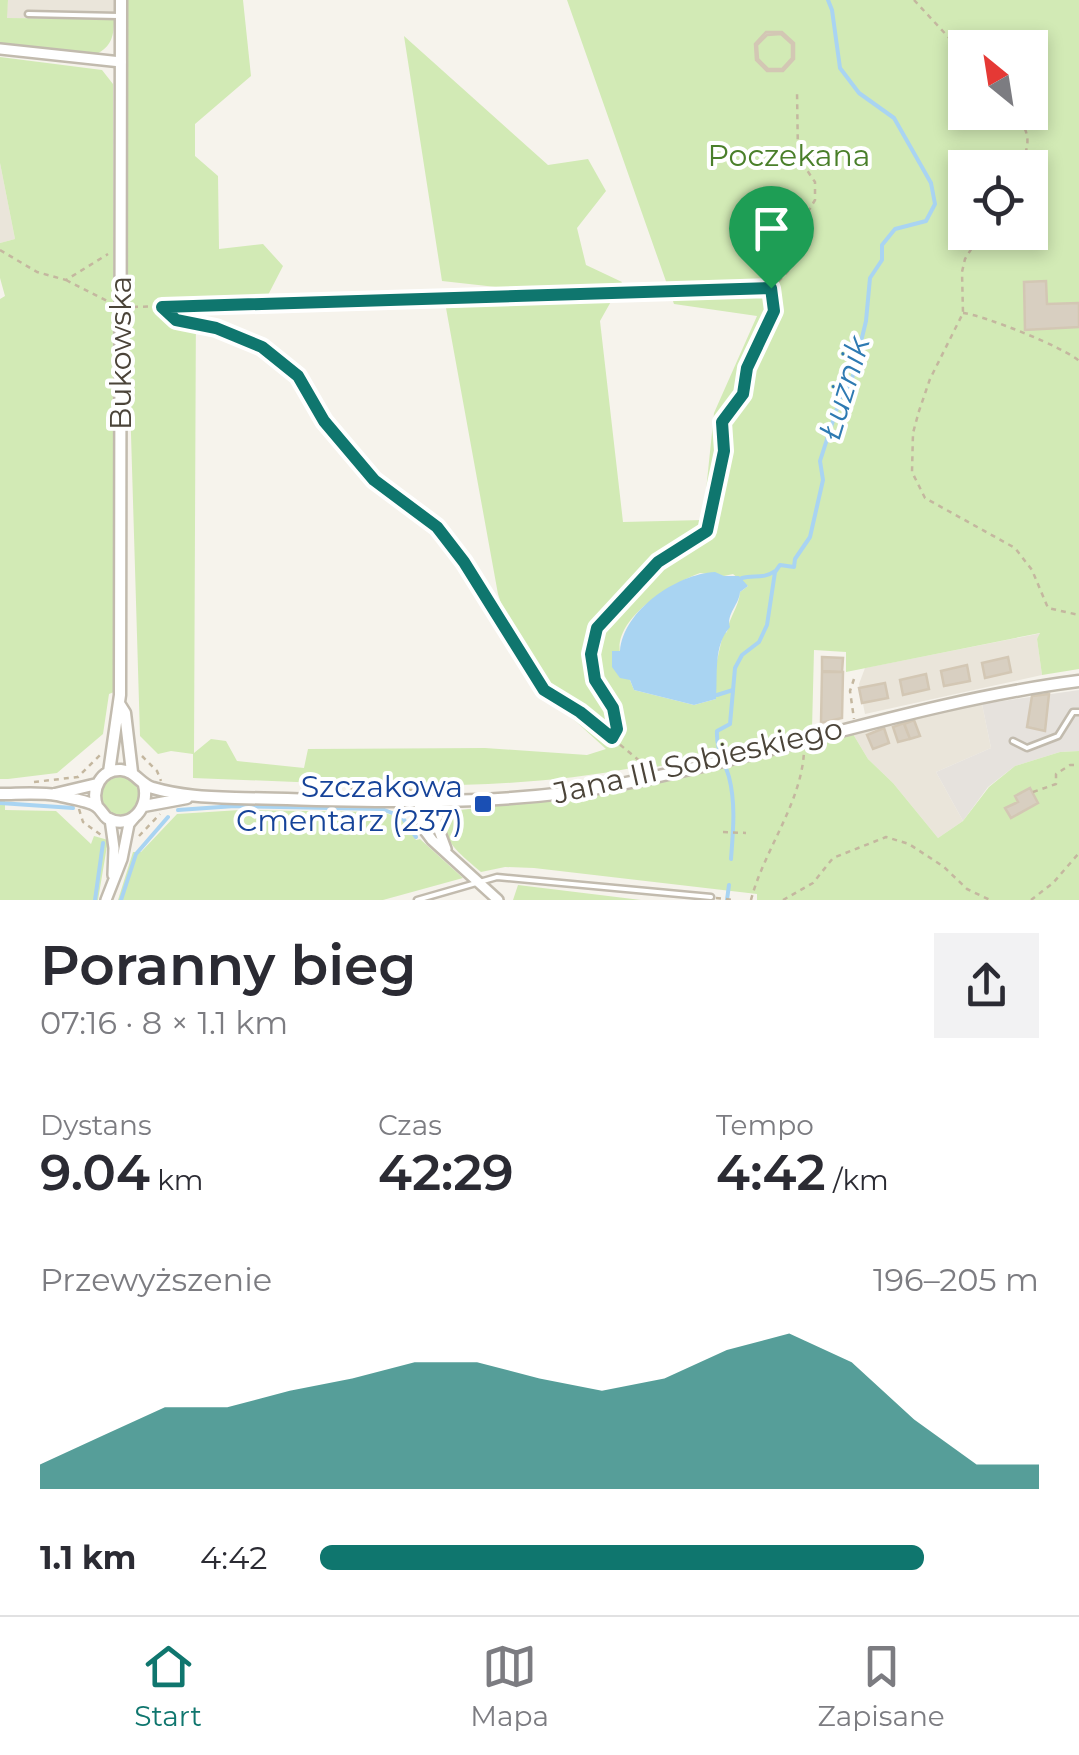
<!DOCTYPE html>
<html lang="pl">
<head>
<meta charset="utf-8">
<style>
  body { margin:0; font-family:Montserrat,sans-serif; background:#f2f2f3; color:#2b2b33; height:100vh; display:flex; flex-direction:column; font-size:38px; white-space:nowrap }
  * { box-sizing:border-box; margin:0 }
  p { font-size:32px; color:#7c7c81 }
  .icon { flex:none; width:55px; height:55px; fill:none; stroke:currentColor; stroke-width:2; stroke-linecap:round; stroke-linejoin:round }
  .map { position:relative; height:900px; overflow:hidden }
  .drawer { display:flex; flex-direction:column; background:#fff; flex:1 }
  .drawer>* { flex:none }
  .needle { width:65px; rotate:330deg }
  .tools { position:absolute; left:948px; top:30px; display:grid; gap:20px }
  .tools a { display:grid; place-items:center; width:100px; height:100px; border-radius:0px; background:#fff; box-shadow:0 5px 15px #0003; font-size:50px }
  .pin { position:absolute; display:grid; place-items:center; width:85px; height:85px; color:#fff; margin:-102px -42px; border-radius:50% 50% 50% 0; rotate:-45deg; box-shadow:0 0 10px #0007 }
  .pin .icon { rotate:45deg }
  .round { display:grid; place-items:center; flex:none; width:105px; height:105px; border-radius:0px; background:#f2f2f3 }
  .headline { display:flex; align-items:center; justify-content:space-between; height:170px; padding:0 40px }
  h1 { font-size:55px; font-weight:600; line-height:75px }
  .metrics { display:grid; grid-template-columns:repeat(3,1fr); gap:15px; height:170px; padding:10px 40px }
  .metrics div { display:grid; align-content:center }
  .metrics b { font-size:50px; font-weight:600 }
  .metrics small { font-size:28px; font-weight:400 }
  .metrics p { font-size:28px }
  .chart { height:280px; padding:20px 40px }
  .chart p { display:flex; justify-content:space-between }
  .chart svg { width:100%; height:180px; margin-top:10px; fill:#0f766e; opacity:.7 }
  ul { padding:0 40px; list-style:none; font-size:32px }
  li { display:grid; grid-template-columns:160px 120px 1fr; align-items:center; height:75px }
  li i { height:25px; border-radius:12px; background:#0f766e }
  .tab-bar { display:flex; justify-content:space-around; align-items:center; height:140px; border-top:2px solid #e1e1e2; background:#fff; font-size:28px; color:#7c7c81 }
  .tab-bar a { display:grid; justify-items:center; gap:5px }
  .tab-bar .current { color:#0f766e }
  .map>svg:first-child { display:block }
  .residential { fill:#eae5da }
  .industrial { fill:#e6e2dd }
  .green { fill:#d2eab5; fill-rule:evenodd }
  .water { fill:#a9d4f2 }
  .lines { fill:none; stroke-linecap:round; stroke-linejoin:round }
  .stream { stroke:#a9d4f2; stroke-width:4 }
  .building { fill:#d8cfc1; stroke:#d3c7b4; stroke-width:2.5; fill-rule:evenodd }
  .service-casing { stroke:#c2bbae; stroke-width:9 }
  .minor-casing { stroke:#c2bbae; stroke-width:14 }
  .tertiary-casing { stroke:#c2bbae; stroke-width:15 }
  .path { stroke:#c4b79f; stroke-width:2.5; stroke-dasharray:5 5; stroke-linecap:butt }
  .service { stroke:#fff; stroke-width:4 }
  .minor { stroke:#fff; stroke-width:9 }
  .tertiary { stroke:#fff; stroke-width:10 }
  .route-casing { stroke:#fff; stroke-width:20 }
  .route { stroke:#0f766e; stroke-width:12 }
  .transit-dot { fill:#1a4fb4; stroke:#fff; stroke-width:4 }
  .labels { text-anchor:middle; stroke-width:8; stroke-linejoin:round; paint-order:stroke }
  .park-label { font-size:30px; fill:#4a7f2a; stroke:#fff }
  .street-label { font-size:30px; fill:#4b4439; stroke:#fff }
  .transit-label { font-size:30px; fill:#164399; stroke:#fff; text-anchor:end }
  .water-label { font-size:32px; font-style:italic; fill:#2e7ab2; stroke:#fff }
</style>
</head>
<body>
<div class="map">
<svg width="1079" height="900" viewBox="0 0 1079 900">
  <rect width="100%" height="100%" fill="#f6f3ec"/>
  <path class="residential" d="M8,0H115L114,19L6,18Z
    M0,163L15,239L0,243Z
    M1042,633L1037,639L1042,675L865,714L859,684L865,668Z
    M982,704L991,748L936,772L963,821L938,838L893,783L868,759L853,734L940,711Z"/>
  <path class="industrial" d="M1079,690V751L1060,752L1015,766L988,787L963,821L936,772L991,748L982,704Z"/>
  <path class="green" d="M0,0H8L7,18L114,19C114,35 112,47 96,54L0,43Z
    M126,0H243L251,76L195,124V156L218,176L219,249L263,244L283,266L267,297L196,300L194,753L211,739L226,741L237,761L304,768L308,749L485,748L587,755L606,749L524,674L498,594L446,308L500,305L496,287L442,281L404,36L548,165L588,159L606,191L577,228L586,265L622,282L600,321L623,522L703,520L714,413L757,316L674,304L567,0H1079V669L1042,675L1037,639L1040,633L846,672V652L814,650L812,729L652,768L637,767C490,796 342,783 193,778V754L171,751L158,754L140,736L125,233ZM965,48H1030V112H965ZM965,168H1030V232H965ZM700,573L724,576L733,574L748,586L740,592C739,607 729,617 727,632L723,634L716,665V699L694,705L634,690C630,679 622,665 620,653C614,617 673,583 700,573Z
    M0,57L102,70L113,84L114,692L109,694L103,734L57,773L8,779H0V299L5,296L0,278V243L15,239L0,163Z
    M853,734L868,759L893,783L938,838L963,821L989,787L1015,766L1060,752L1079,751V900H757V894L534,868L505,867L481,872C462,855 427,832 460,810L608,794Z
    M101 796a19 19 0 1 1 38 0a19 19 0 1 1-38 0Z
    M0,800H5V810L56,811L91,844L94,836L108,840L98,900H0Z
    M240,810L381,812L402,818L416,840L420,839L463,878L383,900H118L133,852H141L177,814Z
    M518,885L641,900H513Z"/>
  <path class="water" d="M715,572L724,576H739L748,586L740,592C739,605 726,614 730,627C713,646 718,674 716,699L694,705L634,690L630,680L620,678L612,667V651H620C623,611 676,574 715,572Z"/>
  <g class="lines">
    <path class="stream" d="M742,578C754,575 764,579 775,571
      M717,695L733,690
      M0,803L73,808
      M178,810L235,806L382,809L402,817L416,837
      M731,859C733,832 736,804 729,777C724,760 716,750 717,731L730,724L735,668L742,655L759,642L767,625L775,572L780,565L794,567L795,559L810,537L823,480L820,461L841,396L851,383L866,321L870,278L882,260V245L895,229L926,221L935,204L931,183L894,118L859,93L840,68L832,10L828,0
      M95,900L103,843
      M121,900L136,854L168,817
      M727,900L729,885"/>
  </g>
  <path class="building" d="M766,32H782L794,43V59L783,71H767L756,60L755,44ZM781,34L792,44V58L782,69H768L758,59L757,45L767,35Z
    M1046,281L1047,304L1079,303V327L1025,330L1024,282Z
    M822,657L843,658L842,672H822Z
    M1008,657L1011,672L985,678L982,663Z
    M967,665L970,681L944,686L941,671Z
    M822,671L843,672L842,718L821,723Z
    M926,674L929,689L903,695L900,680Z
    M885,683L888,698L862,703L859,688Z
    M1049,694L1045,731L1027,727L1032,696Z
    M914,720L920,736L910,739L904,724Z
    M904,723L910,739L898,742L893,727Z
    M884,728L889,743L873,749L867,735Z
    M1030,788L1038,803L1011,818L1005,808L1018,802L1015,796Z"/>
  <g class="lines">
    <g class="service-casing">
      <path id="service" d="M28,14L118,16
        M1013,741L1027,748L1058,736L1073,712H1079
        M417,900L497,877L711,897"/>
    </g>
    <g class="minor-casing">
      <path id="minor" d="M0,49L121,62
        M418,799L423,828L432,840L498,900
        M438,800L436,822L446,849
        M110,819L114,848L113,875
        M106,900L122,859L129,824L134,818"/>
    </g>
    <g class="tertiary-casing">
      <path id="tertiary" d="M120,705L125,713L132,772
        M109,772L120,695L121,0
        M0,794C18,794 39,792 57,795C67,798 88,800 96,806C101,809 103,815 107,818C131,831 150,807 144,785
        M55,794L97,784
        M97,806C91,789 101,769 121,770C136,771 140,785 153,788C180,796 207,797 235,798C363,800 495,809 621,784C775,754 923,701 1079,681
        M144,806L187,798"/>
    </g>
    <path class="path" d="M914,0L965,55
      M1014,112C1031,133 1031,144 1019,168
      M982,232L965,259L962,272L963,313L930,379L919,411L913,433L912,472L925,498L1015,548L1032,570L1048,608L1079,615
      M0,250L37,272L66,280L108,254
      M66,280L111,303
      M133,307L769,289
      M163,308L176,319L216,328L262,347L298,377L325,421L374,480L437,527L465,562L544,690L580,713L612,738
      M963,313C983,315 1066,348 1079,361
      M854,679L850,691L854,719
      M142,756L157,771L161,781
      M647,767L612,738L617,729L613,708L595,680L591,654L597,627L658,562L707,531L724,451L721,422L743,393L747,368L774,311L771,289C788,271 812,252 800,225L815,200V182L798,157L797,91
      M34,782L78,777L101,754
      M348,789L415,790
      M1033,792L1056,784V774L1070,765H1079
      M79,809L83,822L101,835
      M723,832L746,833
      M139,836L160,814
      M716,898L734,900
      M751,900C764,850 801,804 804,752
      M783,900L813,883L833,858L886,837L909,844L944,867L967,889L990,900
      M1031,900L1053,883L1079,853"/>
    <use href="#service" class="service"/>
    <use href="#minor" class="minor"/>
    <use href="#tertiary" class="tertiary"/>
  </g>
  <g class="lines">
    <g class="route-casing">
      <path id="route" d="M771,288L774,311L747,368L743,394L722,422L724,451L707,531L658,562L597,628L591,654L595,680L613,708L617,729L612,738L580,712L544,690L464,562L437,527L374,480L324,421L298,376L262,347L216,328L176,320L162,307Z"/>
    </g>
    <use href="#route" class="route"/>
  </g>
  <rect class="transit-dot" x="473" y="794" width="20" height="20" rx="5"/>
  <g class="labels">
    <g class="park-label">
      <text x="789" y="166">Poczekana</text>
    </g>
    <g class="street-label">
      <text transform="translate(121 353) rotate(-90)" y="10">Bukowska</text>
      <text transform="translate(698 761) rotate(-13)" y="10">Jana III Sobieskiego</text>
    </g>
    <g class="transit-label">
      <text x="463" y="797">Szczakowa<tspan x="463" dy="34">Cmentarz (237)</tspan></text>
    </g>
    <g class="water-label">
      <text transform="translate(844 388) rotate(-73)" y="11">Łużnik</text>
    </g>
  </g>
</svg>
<div class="tools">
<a><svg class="needle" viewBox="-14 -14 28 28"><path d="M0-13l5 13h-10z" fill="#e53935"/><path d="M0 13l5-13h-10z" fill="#7c7c81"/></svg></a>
<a><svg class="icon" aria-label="locate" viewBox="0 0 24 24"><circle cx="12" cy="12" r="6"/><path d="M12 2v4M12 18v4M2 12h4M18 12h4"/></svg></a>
</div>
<div class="pin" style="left:771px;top:288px;background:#1e9e55"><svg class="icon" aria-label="arrive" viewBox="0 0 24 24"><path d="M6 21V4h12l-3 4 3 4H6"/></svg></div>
</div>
<section class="drawer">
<div class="headline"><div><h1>Poranny bieg</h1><p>07:16 · 8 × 1.1 km</p></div><a class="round"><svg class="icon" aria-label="share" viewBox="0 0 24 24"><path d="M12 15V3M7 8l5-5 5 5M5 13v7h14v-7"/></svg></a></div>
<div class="metrics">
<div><p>Dystans</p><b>9.04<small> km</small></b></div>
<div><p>Czas</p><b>42:29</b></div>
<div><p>Tempo</p><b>4:42<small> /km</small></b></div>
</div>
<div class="chart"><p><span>Przewyższenie</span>196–205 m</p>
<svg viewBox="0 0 160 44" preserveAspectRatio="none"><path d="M0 44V38L10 31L20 24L30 24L40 20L50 17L60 13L70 13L80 17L90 20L100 17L110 10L120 6L130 13L140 27L150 38L160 38V44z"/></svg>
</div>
<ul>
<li><b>1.1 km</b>4:42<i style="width:84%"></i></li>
</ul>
</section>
<nav class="tab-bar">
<a class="current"><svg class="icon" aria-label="home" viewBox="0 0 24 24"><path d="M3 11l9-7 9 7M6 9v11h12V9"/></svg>Start</a>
<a><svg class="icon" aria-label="map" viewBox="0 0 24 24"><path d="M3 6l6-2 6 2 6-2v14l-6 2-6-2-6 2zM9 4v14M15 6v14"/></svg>Mapa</a>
<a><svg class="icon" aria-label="saved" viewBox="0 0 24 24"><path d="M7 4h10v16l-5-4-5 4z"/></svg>Zapisane</a>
</nav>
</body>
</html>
